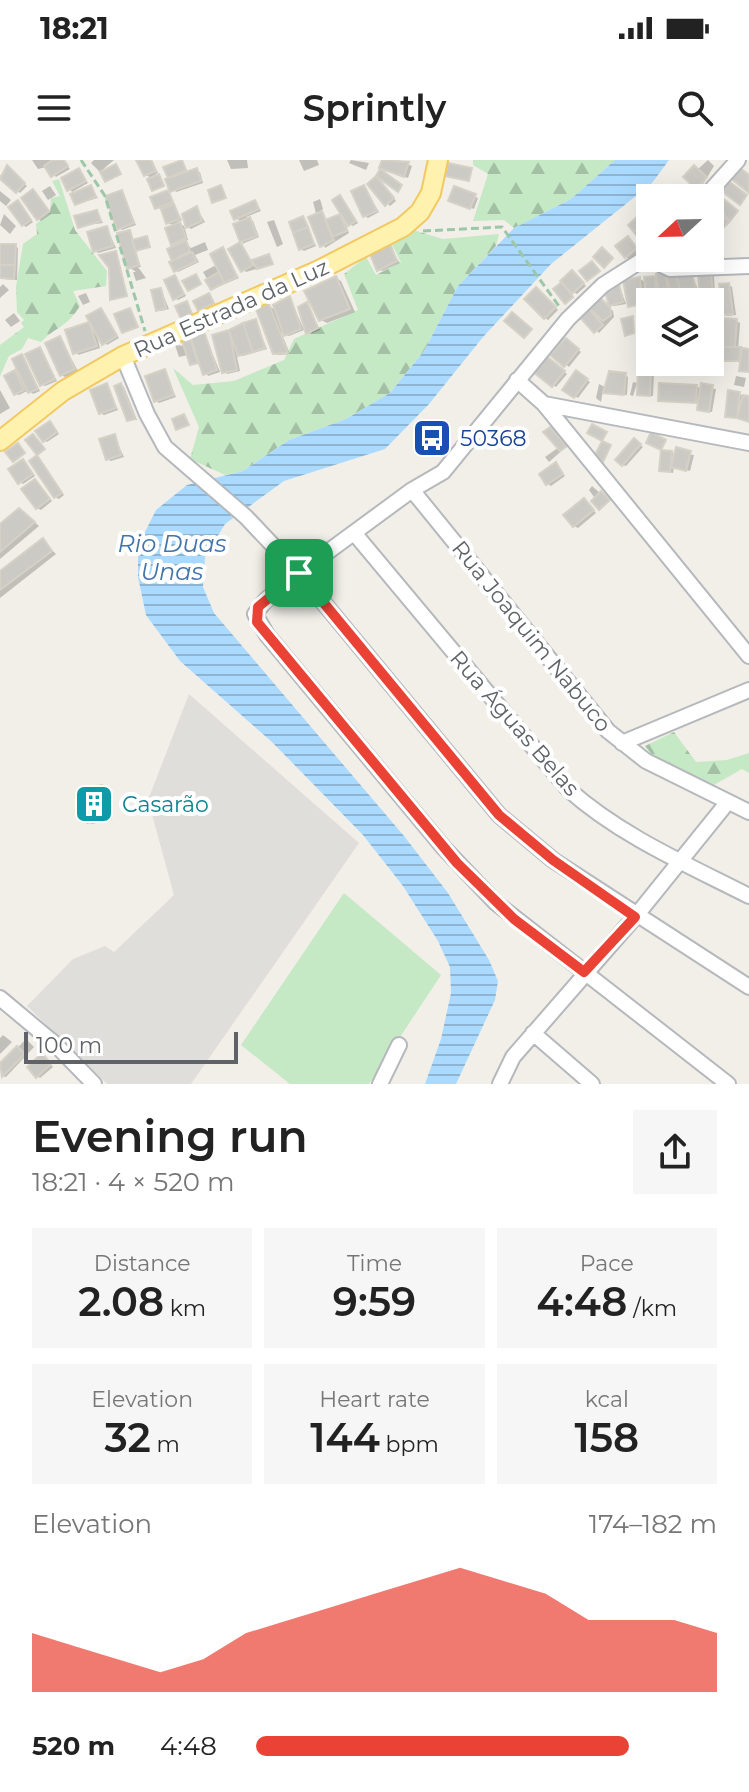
<!DOCTYPE html>
<html lang="en">
<head>
<meta charset="utf-8">
<style>
  body { margin:0; font-family:Montserrat,sans-serif; background:#f6f6f6; color:#222; height:100vh; display:flex; flex-direction:column; font-size:30px; white-space:nowrap }
  * { box-sizing:border-box; margin:0 }
  p { font-size:26px; color:#767676 }
  .icon { flex:none; width:44px; height:44px; fill:none; stroke:currentColor; stroke-width:2; stroke-linecap:round; stroke-linejoin:round }
  .map { position:relative; height:924px; overflow:hidden }
  .drawer { display:flex; flex-direction:column; background:#fff; flex:1 }
  .drawer>* { flex:none }
  .needle { width:52px; rotate:248deg }
  .buttons { position:absolute; left:636px; top:24px; display:grid; gap:16px }
  .buttons a { display:grid; place-items:center; width:88px; height:88px; border-radius:0px; background:#fff; box-shadow:0 8px 32px #0002; font-size:40px }
  .scale { position:absolute; left:24px; bottom:20px; width:214px; box-sizing:border-box; padding-left:8px; border:4px solid #5f6368; border-top:0; font-size:22px; line-height:28px; white-space:nowrap; color:#5f6368; -webkit-text-stroke:6px #fff; paint-order:stroke }
  .pin { position:absolute; display:grid; place-items:center; width:68px; height:68px; color:#fff; margin:-34px; border-radius:16px; box-shadow:0 4px 12px #0006 }
  .round { display:grid; place-items:center; flex:none; width:84px; height:84px; border-radius:0px; background:#f6f6f6 }
  .head { display:flex; align-items:center; justify-content:space-between; height:136px; padding:0 32px }
  h1 { font-size:44px; font-weight:600; line-height:60px }
  .metrics { display:grid; grid-template-columns:repeat(3,1fr); gap:12px; height:136px; padding:8px 32px }
  .metrics div { display:grid; align-content:center; border-radius:0px; background:#f6f6f6; text-align:center }
  .metrics b { font-size:40px; font-weight:600 }
  .metrics small { font-size:22px; font-weight:400 }
  .metrics p { font-size:22px }
  .chart { height:224px; padding:16px 32px }
  .chart p { display:flex; justify-content:space-between }
  .chart svg { width:100%; height:144px; margin-top:8px; fill:#ea4335; opacity:.7 }
  ul { padding:0 32px; list-style:none; font-size:26px }
  li { display:grid; grid-template-columns:128px 96px 1fr; align-items:center; height:60px }
  li i { height:20px; border-radius:10px; background:#ea4335 }
  .status { display:flex; justify-content:space-between; align-items:center; height:56px; padding:0 40px; background:#fff; direction:ltr }
  .status svg { height:22px; fill:currentColor }
  header { display:flex; justify-content:space-between; align-items:center; height:104px; padding:0 32px; background:#fff; font-size:36px; font-weight:600 }
  .map>svg:first-child { display:block }
  .industrial { fill:#e0deda }
  .forest { fill:url(#forest-firs) }
  .garden { fill:#c5e8c5 }
  .water { fill:url(#water-rules) }
  .shadow { fill:#0003 }
  .building { fill:#cccac5; stroke:#d6d1c6; stroke-width:2 }
  .lines { fill:none; stroke-linecap:round; stroke-linejoin:round }
  .minor-casing { stroke:#b5b8bc; stroke-width:18 }
  .major-casing { stroke:#f2c960; stroke-width:22 }
  .path { stroke:#9cc7a9; stroke-width:3; stroke-dasharray:8 4; stroke-linecap:butt }
  .minor { stroke:#fff; stroke-width:14 }
  .major { stroke:#fff2af; stroke-width:18 }
  .route-casing { stroke:#fff; stroke-width:16 }
  .route { stroke:#ea4335; stroke-width:10 }
  .labels { text-anchor:middle; stroke-width:8; stroke-linejoin:round; paint-order:stroke }
  .street-label { font-size:22px; fill:#5f6368; stroke:#fff }
  .transit-label { font-size:22px; fill:#164399; stroke:#fff; text-anchor:start }
  .culture-label { font-size:22px; fill:#0d838f; stroke:#fff; text-anchor:start }
  .water-label { font-size:24px; font-style:italic; fill:#4174aa; stroke:#fff }
</style>
</head>
<body>
<div class="status"><b>18:21</b><svg viewBox="0 0 49 12"><path d="M0 12V9h3v3zM5 12V6h3v6zM10 12V3h3v9zM15 12V0h3v12zM26 1h20v11H26zM47 4h2v5h-2z"/></svg></div>
<header><svg class="icon" aria-label="menu" viewBox="0 0 24 24"><path d="M4 6h16M4 12h16M4 18h16"/></svg>Sprintly<svg class="icon" aria-label="search" viewBox="0 0 24 24"><circle cx="10" cy="10" r="6"/><path d="M15 15l6 6"/></svg></header>
<div class="map">
<svg width="749" height="924" viewBox="0 0 749 924">
  <defs>
    <pattern id="forest-firs" width="22" height="20" patternUnits="userSpaceOnUse" patternTransform="scale(2)"><rect width="22" height="20" fill="#c5e8c5"/><path d="M5 1l3.5 6h-7zM16 11l3.5 6h-7z" fill="#a3c0a4"/></pattern>
    <pattern id="water-rules" width="6" height="5" patternUnits="userSpaceOnUse" patternTransform="scale(2)"><rect width="6" height="5" fill="#aadaff"/><path d="M0 2.5h6" fill="none" stroke="#8eb4d2"/></pattern>
  </defs>
  <rect width="100%" height="100%" fill="#f1efe8"/>
  <path class="industrial" d="M189,534L359,683L191,924H107L27,846L73,799L105,786L114,792L174,735L148,640Z"/>
  <path class="forest" d="M473,0H615L571,39L514,68L504,60L473,61L488,14L473,5Z
    M59,19L75,70L107,111L106,126L73,131L80,146C66,168 58,165 41,182L28,178L22,189L9,196L0,216V185L24,167L21,163L24,160L17,152L16,127L23,84L37,74L36,64L50,53L51,38L60,36L52,21Z
    M403,67L443,79L499,74L496,86L458,126L424,191L390,233L346,259L289,280L243,311L225,315L190,299L199,267L173,208L193,225L234,221L284,200L294,179L358,150L344,114L366,97L376,115L401,102L391,83Z
    M674,572L696,602L727,600L749,593V613L742,609L712,626L654,597L645,586Z"/>
  <path class="garden" d="M344,733L441,815L369,924H290L241,885Z"/>
  <path class="water" d="M615,0H669L652,23L551,104L483,177L429,244L385,289L284,321L225,364L205,397L203,427L214,453L404,676L448,733L489,800L498,821L495,840L456,924H425L441,879L451,833L450,807L438,781L403,726L363,675L273,583L180,501L146,455L138,417V386L156,350L187,325L243,311L289,280L346,259L390,233L424,191L458,126L514,68L571,39Z"/>
  <path class="shadow" d="M32,0H62L70,9L56,17L47,7L38,9Z
    M94,0H114L100,12L91,3Z
    M138,0H152L158,13L155,14L164,26L154,30L153,19L146,15Z
    M227,0H247L248,8L231,9Z
    M299,0H317L319,5L304,11Z
    M351,0L369,3L366,10L349,3Z
    M384,0H397L412,6L408,18L381,7Z
    M708,0L714,6L700,29L697,27L698,9Z
    M182,2L187,13L200,12L203,23L176,32L169,16Z
    M7,8L27,26L20,33L0,16Z
    M79,11L88,23L72,32L63,19Z
    M377,18L396,41L390,46L369,24Z
    M50,26L56,35L48,40L42,31Z
    M364,27L379,52L368,58L365,56Z
    M91,28L98,38L76,44Z
    M455,28L478,38L474,49L454,42Z
    M0,31L11,40L6,46L0,41Z
    M122,32L136,65L122,70L119,68Z
    M168,33L182,60L177,62L184,66L188,80L184,81L191,88L205,82L208,90L195,95L199,102L178,112L169,90L178,86L173,83L175,66L168,63L163,49L157,48Z
    M36,34L51,54L41,61L38,59Z
    M340,37L358,63L353,66L345,62L349,73L325,88L313,42L320,39L323,49L319,52L327,61L343,55Z
    M255,42L261,51L246,57L253,61L259,77L242,84L252,102L269,96L273,104L246,112L231,89L243,83L236,65L242,62L236,58Z
    M18,43L33,62L26,67L23,65Z
    M712,47L729,63L725,67L717,59L710,66Z
    M197,49L205,62L191,69L188,67Z
    M97,52L103,63L79,66Z
    M4,54L16,66L10,74L0,65Z
    M650,56V81L648,83L631,65L642,63Z
    M274,60L283,84L277,87L267,62Z
    M107,68L116,88L98,93L95,91Z
    M308,70L316,86L304,91L301,89Z
    M129,72L141,107H138L146,118L136,121L133,112H136L129,107Z
    M631,80L639,91L629,99L626,97Z
    M15,86L18,88L17,120L3,119L0,117Z
    M389,87L400,103L382,111L379,109Z
    M223,90L239,118L213,129L203,112L214,106L220,110Z
    M691,113L700,134L710,114L714,116L715,134L678,142L669,119V135L644,134L645,145L630,146L640,119L647,123L654,118L659,121L658,116Z
    M575,114L586,126L577,134L565,127L573,138L567,143L556,130Z
    M175,117L186,136L178,140L175,138Z
    M336,118L341,121L355,152L327,163L321,160Z
    M3,124L9,130L0,138V127Z
    M729,125L732,127L736,155L727,156L724,154Z
    M619,126L626,144L614,146L610,145Z
    M161,130L169,149L161,151L157,149Z
    M540,131L558,150L548,160L545,158Z
    M86,133L90,142L83,145L78,136Z
    M290,138L304,170L289,176L281,172L290,194L278,195L275,193L269,146L277,151Z
    M600,138L613,151L614,157L599,173L580,154Z
    M307,144L320,170L311,174L308,172Z
    M101,150L119,178L107,185L96,173L100,188L78,195L68,171L92,163Z
    M14,153L20,161L11,167L5,160Z
    M255,161L267,189L243,196L236,192L240,211L227,214L214,176Z
    M736,161L740,163L738,190L749,191V212L741,210L743,202L724,200Z
    M204,173L220,212L208,216L201,204H191L188,195L179,197L175,185L185,186L184,182Z
    M560,175L581,192L569,207L547,189Z
    M60,178L78,211L65,217L61,215Z
    M40,189L57,221L45,226L41,224Z
    M22,197L40,231L33,234L29,230L19,235L16,234L15,212L23,217Z
    M549,200L567,214L556,227L553,225Z
    M717,209L718,214H707V210Z
    M651,210L654,212L653,236H642L639,234Z
    M164,212L176,237L159,243L156,241Z
    M577,213L590,222L578,238L565,229Z
    M625,215L628,217L627,235L603,230L601,242L596,238L599,224L607,228Z
    M736,216L746,218L744,227L734,225Z
    M633,222L637,223L633,236L630,235Z
    M121,225L124,227L137,260H129Z
    M107,226L118,250L104,255L100,253Z
    M696,227L716,229L712,252L703,251L700,243L660,240Z
    M0,230L10,248L0,254Z
    M739,234L749,238V262L727,256Z
    M50,263L59,274L47,282L44,280Z
    M550,269L566,287L549,302L545,297L559,287Z
    M114,276L124,297L111,301L107,299Z
    M638,283L643,287L626,306L623,305Z
    M672,293L694,295L690,311L674,307L673,313L661,310Z
    M37,298L64,335L59,339L55,337Z
    M23,302L35,316L23,324L20,322Z
    M556,305L565,316L551,326L548,324Z
    M35,321L52,341L41,350L37,348Z
    M592,326L609,341L602,348L589,330Z
    M584,340L596,353L578,368L574,366Z
    M25,354L39,366L0,399V367Z
    M43,381L56,394L0,438V414Z
    M101,628L112,659L92,664L89,662Z
    M3,875L12,882L0,894V878Z
    M26,879L34,887L6,917L3,916L0,906Z
    M43,896L53,907L40,918L37,916Z"/>
  <path class="building" d="M52,0H64L68,6L51,17L44,6Z
    M136,0H151L156,11L144,16Z
    M182,0L186,10L168,18L163,7Z
    M382,0L409,2L404,17L379,8Z
    M448,3L472,8L469,21L445,16Z
    M116,4L121,14L105,22L100,12Z
    M7,5L25,23L16,33L0,19Z
    M694,5L707,17L696,29L683,17Z
    M738,6L749,15V33L729,17Z
    M79,8L86,21L67,31L61,18Z
    M197,8L201,21L170,32L165,19Z
    M380,9L402,25L398,32L376,16Z
    M159,14L164,26L152,31L147,19Z
    M376,16L394,38L385,46L367,24Z
    M726,19L747,35L740,45L719,29Z
    M91,25L96,37L75,45L70,34Z
    M221,25L226,38L212,43L208,30Z
    M364,25L377,51L363,57L351,31Z
    M454,26L476,34L470,49L448,41Z
    M33,29L49,51L37,60L21,38Z
    M122,30L134,63L117,70L105,36Z
    M168,30L173,42L155,49L150,37Z
    M715,32L738,51L730,61L710,40Z
    M340,35L356,61L348,66L332,40Z
    M18,40L31,60L22,66L8,47Z
    M255,40L259,49L234,60L230,51Z
    M174,44L180,59L166,64L161,49Z
    M711,44L729,62L723,68L710,55Z
    M197,46L202,61L186,68L182,54Z
    M97,50L101,61L78,68L74,56Z
    M322,51L334,80L320,87L308,57Z
    M340,54L347,71L332,77L325,60Z
    M303,56L308,67L293,73L289,62Z
    M250,57L257,76L240,82L233,64Z
    M637,57L650,71L643,83L628,65Z
    M180,62L186,78L171,85L165,68Z
    M107,66L113,86L93,92L87,72Z
    M308,67L314,84L299,90L293,73Z
    M130,70L139,105L127,109L117,73Z
    M147,76L150,87L135,91L132,80Z
    M628,76L637,88L625,98L615,86Z
    M186,80L190,91L172,101L167,89Z
    M240,82L253,105L241,112L228,89Z
    M0,84H16L15,105H0Z
    M390,84L397,101L377,111L370,94Z
    M223,87L237,117L224,123L210,94Z
    M602,87L613,98L604,108L593,97Z
    M116,91L127,136L110,140L109,108L99,95Z
    M192,92L197,101L174,112L169,102Z
    M269,94L273,104L257,109L252,100Z
    M592,101L600,111L587,121L579,111Z
    M0,105H15L14,119L0,118Z
    M572,110L584,123L572,134L560,121Z
    M691,111L698,135L683,139L676,115Z
    M219,112L224,123L211,130L205,120Z
    M711,112L713,136L700,137L698,113Z
    M666,113L668,136L659,137L656,114Z
    M675,113L683,139L674,142L666,115Z
    M196,114L201,124L188,131L182,121Z
    M175,115L184,134L173,140L164,120Z
    M336,116L350,149L319,161L304,131Z
    M655,116L656,137L646,138L644,117Z
    M640,117L642,144L628,147L623,120Z
    M562,122L573,137L565,144L553,129Z
    M729,123L733,154L722,155L719,124Z
    M619,124L623,142L609,146L604,128Z
    M536,127L556,147L544,159L524,139Z
    M161,128L166,148L156,151L151,130Z
    M209,133L214,143L198,151L193,141Z
    M596,134L610,147L611,155L603,161L586,145Z
    M290,136L301,169L284,176L273,145Z
    M187,141L192,154L181,159L175,146Z
    M307,142L318,168L306,174L298,147Z
    M269,144L288,193L273,194L256,149Z
    M586,145L603,165L594,173L577,154Z
    M101,148L117,176L102,185L86,156Z
    M130,148L138,167L122,173L114,154Z
    M512,152L532,169L524,178L504,161Z
    M633,156L634,173L625,176L621,159Z
    M723,158L737,159L735,187H722Z
    M256,159L265,188L253,192L243,163Z
    M89,162L97,186L73,194L65,170Z
    M243,163L253,192L238,196L229,170Z
    M229,170L237,210L222,213L212,175Z
    M204,171L217,210L203,215L190,176Z
    M60,176L75,209L60,216L45,183Z
    M190,178L198,203L190,205L182,181Z
    M566,178L579,189L564,207L550,195Z
    M40,187L55,219L40,226L25,194Z
    M722,187H741L739,201H722Z
    M742,188L749,189V212L739,211Z
    M22,194L38,229L28,233L12,199Z
    M545,195L565,211L552,227L532,211Z
    M638,207L651,208L650,236L637,235Z
    M165,209L174,235L154,242L145,216Z
    M15,210L24,230L14,235L4,216Z
    M576,210L588,219L574,238L562,230Z
    M609,211L626,213L624,235L603,233Z
    M107,223L116,248L99,254L90,230Z
    M121,223L135,259L127,261L114,226Z
    M659,223L697,225L696,243L658,241Z
    M701,223L713,225L709,252L697,250Z
    M728,230L740,232L737,258L725,257Z
    M743,235L749,236V262L737,258Z
    M184,254L189,265L176,270L172,259Z
    M50,261L57,272L43,282L35,271Z
    M592,264L607,272L602,281L587,273Z
    M550,267L567,286L560,291L543,272Z
    M651,272L666,280L661,290L646,283Z
    M33,274L45,289L37,295L25,280Z
    M115,274L121,295L106,300L99,279Z
    M634,278L641,284L622,306L615,300Z
    M602,281L611,285L603,302L594,297Z
    M18,283L25,293L13,302L5,292Z
    M676,287L691,291L686,311L671,307Z
    M661,290L672,291L670,312L659,311Z
    M37,295L62,333L54,338L29,301Z
    M23,299L33,314L18,324L8,309Z
    M556,302L563,314L546,325L539,314Z
    M35,319L50,339L36,349L21,329Z
    M601,331L610,340L599,350L591,341Z
    M584,338L594,350L573,367L563,355Z
    M19,348L35,362L0,392V364Z
    M43,378L52,391L0,430V411Z
    M102,625L109,658L87,663L79,631Z
    M17,886L25,894L2,917L0,903Z
    M42,893L51,904L36,918L27,907Z"/>
  <g class="lines">
    <g class="minor-casing">
      <path id="minor" d="M704,38L738,0
        M650,95L603,125L568,159L443,312L412,330L299,413L265,441L255,454L267,475L443,687L496,743L728,924
        M647,98L670,109L749,106
        M123,196L147,254L165,287L246,357L299,413L499,655L553,700L749,827
        M517,220L544,244L749,496
        M544,244L749,283
        M412,330L608,571L646,601L749,652
        M355,374L568,629C619,675 688,705 749,736
        M622,583L749,530
        M0,838L55,884L94,924
        M533,873L592,924
        M380,924L399,885
        M500,924L513,897L635,757L727,643"/>
    </g>
    <g class="major-casing">
      <path id="major" d="M0,281L63,231L123,196L319,110L403,67L420,52L431,33L438,0"/>
    </g>
    <path class="path" d="M81,0L105,36L145,171
      M423,71L502,67L561,149"/>
    <use href="#minor" class="minor"/>
    <use href="#major" class="major"/>
  </g>
  <g class="lines">
    <g class="route-casing">
      <path id="route" d="M299,413L499,655L553,700L635,757L584,812L514,759L457,703L257,462L258,447Z"/>
    </g>
    <use href="#route" class="route"/>
  </g>
  <defs>
    <g id="bus-square" transform="scale(2)"><rect x="-9" y="-9" width="18" height="18" rx="4" fill="#1a4fb4" stroke="#fff"/><path d="M-5-6H5V4H4V6H2V4H-2V6H-4V4H-5ZM-3.5-4V0h7V-4ZM-3.5 1.2v1.5H-2V1.2ZM2 1.2v1.5H3.5V1.2Z" fill="#fff"/></g>
    <g id="building-square" transform="scale(2)"><rect x="-9" y="-9" width="18" height="18" rx="4" fill="#0f9aa8" stroke="#fff"/><path d="M-4-6H4V6H1V3H-1V6H-4ZM-2.5-4.3h1.7v1.8h-1.7ZM.8-4.3h1.7v1.8H.8ZM-2.5-1h1.7V.8h-1.7ZM.8-1h1.7V.8H.8Z" fill="#fff"/></g>
  </defs>
  <g fill-rule="evenodd">
    <use href="#bus-square" x="432" y="278"/>
    <use href="#building-square" x="94" y="644"/>
  </g>
  <g class="labels">
    <g class="street-label">
      <text transform="translate(231 148) rotate(-24)" y="8">Rua Estrada da Luz</text>
      <text transform="translate(532 476) rotate(51)" y="8">Rua Joaquim Nabuco</text>
      <text transform="translate(515 563) rotate(49)" y="8">Rua Águas Belas</text>
    </g>
    <g class="transit-label">
      <text x="460" y="286">50368</text>
    </g>
    <g class="culture-label">
      <text x="122" y="652">Casarão</text>
    </g>
    <g class="water-label">
      <text x="172" y="392">Rio Duas<tspan x="172" dy="28">Unas</tspan></text>
    </g>
  </g>
</svg>
<div class="buttons">
<a><svg class="needle" viewBox="-14 -14 28 28"><path d="M0-13l5 13h-10z" fill="#e53935"/><path d="M0 13l5-13h-10z" fill="#767676"/></svg></a>
<a><svg class="icon" aria-label="layers" viewBox="0 0 24 24"><path d="M12 4l9 5-9 5-9-5zM3 14l9 5 9-5"/></svg></a>
</div>
<div class="scale">100 m</div>
<div class="pin" style="left:299px;top:413px;background:#1e9e55"><svg class="icon" aria-label="arrive" viewBox="0 0 24 24"><path d="M6 21V4h12l-3 4 3 4H6"/></svg></div>
</div>
<section class="drawer">
<div class="head"><div><h1>Evening run</h1><p>18:21 · 4 × 520 m</p></div><a class="round"><svg class="icon" aria-label="share" viewBox="0 0 24 24"><path d="M12 15V3M7 8l5-5 5 5M5 13v7h14v-7"/></svg></a></div>
<div class="metrics">
<div><p>Distance</p><b>2.08<small> km</small></b></div>
<div><p>Time</p><b>9:59</b></div>
<div><p>Pace</p><b>4:48<small> /km</small></b></div>
</div>
<div class="metrics">
<div><p>Elevation</p><b>32<small> m</small></b></div>
<div><p>Heart rate</p><b>144<small> bpm</small></b></div>
<div><p>kcal</p><b>158</b></div>
</div>
<div class="chart"><p><span>Elevation</span>174–182 m</p>
<svg viewBox="0 0 160 44" preserveAspectRatio="none"><path d="M0 44V26L10 30L20 34L30 38L40 34L50 26L60 22L70 18L80 14L90 10L100 6L110 10L120 14L130 22L140 22L150 22L160 26V44z"/></svg>
</div>
<ul>
<li><b>520 m</b>4:48<i style="width:81%"></i></li>
</ul>
</section>
</body>
</html>
